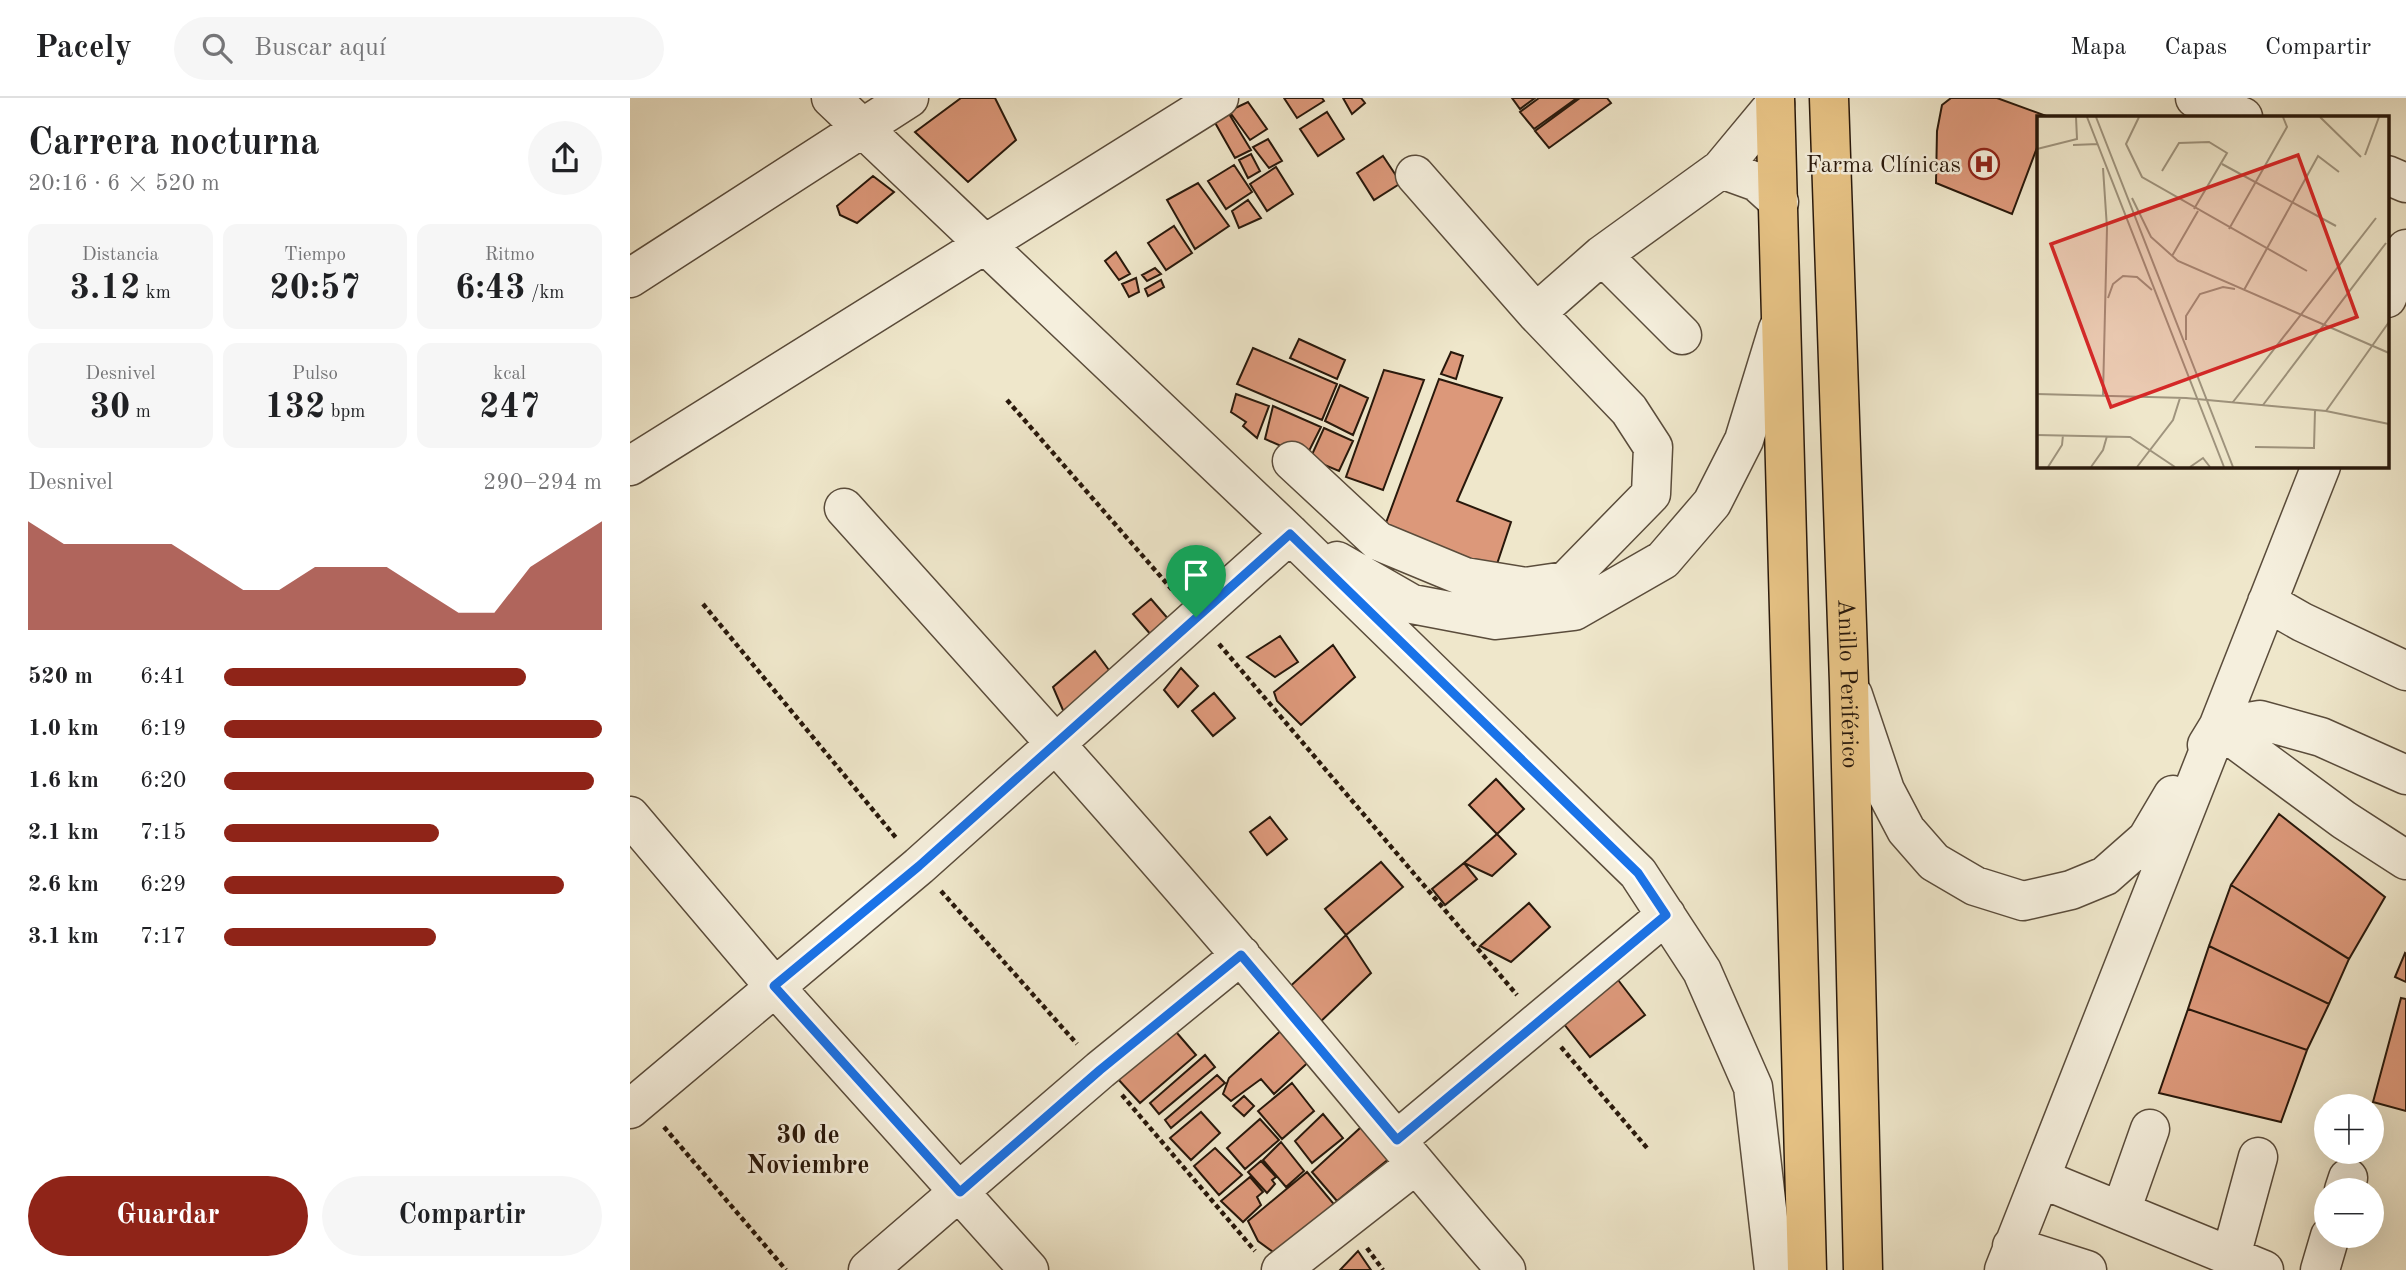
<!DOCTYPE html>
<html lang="es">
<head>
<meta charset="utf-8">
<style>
  body { margin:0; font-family:"Old Standard TT",serif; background:#f6f6f6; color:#202124; height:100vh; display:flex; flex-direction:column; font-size:26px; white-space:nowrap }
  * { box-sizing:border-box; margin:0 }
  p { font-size:23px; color:#757577 }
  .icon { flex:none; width:38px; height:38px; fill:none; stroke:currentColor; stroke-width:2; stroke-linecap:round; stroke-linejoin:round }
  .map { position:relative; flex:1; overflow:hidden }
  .drawer { display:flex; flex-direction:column; background:#fff; width:630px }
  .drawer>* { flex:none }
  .controls { position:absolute; left:1684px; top:996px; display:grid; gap:14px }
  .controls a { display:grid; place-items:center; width:70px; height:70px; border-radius:50%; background:#fff; box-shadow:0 7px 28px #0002; font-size:35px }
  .pin { position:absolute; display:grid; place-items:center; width:60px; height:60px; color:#fff; margin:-72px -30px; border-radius:50% 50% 50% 0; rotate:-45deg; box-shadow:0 0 7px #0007 }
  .pin .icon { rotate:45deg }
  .round { display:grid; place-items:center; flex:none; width:74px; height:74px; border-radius:37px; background:#f6f6f6 }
  .headline { display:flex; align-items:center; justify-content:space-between; height:119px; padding:0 28px }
  h1 { font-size:38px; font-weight:700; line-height:52px }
  .figures { display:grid; grid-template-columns:repeat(3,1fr); gap:10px; height:119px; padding:7px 28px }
  .figures div { display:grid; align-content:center; border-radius:14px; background:#f6f6f6; text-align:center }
  .figures b { font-size:35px; font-weight:700 }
  .figures small { font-size:19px; font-weight:400 }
  .figures p { font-size:19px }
  .chart { height:196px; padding:14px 28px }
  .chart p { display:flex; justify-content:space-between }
  .chart svg { width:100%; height:126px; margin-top:7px; fill:#8f2418; opacity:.7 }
  .primary-button { display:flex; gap:14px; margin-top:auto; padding:14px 28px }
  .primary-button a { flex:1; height:80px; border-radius:42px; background:#8f2418; color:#fff; font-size:28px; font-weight:700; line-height:80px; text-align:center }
  .primary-button a+a { background:#f6f6f6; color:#202124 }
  ul { padding:0 28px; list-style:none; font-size:23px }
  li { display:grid; grid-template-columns:112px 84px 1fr; align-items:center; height:52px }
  li i { height:18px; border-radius:9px; background:#8f2418 }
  header { display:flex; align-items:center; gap:42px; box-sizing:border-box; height:98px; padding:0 35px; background:#fff; border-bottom:2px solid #e0e0e0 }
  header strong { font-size:33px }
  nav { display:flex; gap:38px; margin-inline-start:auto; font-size:24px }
  .search { width:490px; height:63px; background:#f6f6f6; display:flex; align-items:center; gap:18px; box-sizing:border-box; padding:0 24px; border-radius:38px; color:#757577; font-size:26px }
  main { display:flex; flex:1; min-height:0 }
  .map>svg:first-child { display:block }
  .building { fill:#dc987a; stroke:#28180b; stroke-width:2 }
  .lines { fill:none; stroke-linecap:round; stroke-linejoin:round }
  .minor-casing { stroke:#5a4c3b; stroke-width:41 }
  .highway-casing { stroke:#28180b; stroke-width:41 }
  .path { stroke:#28180b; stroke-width:4.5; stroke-dasharray:5 3.5; stroke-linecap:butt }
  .minor { stroke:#f5efdd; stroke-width:38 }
  .highway { stroke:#e8c486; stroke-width:38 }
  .route-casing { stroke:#fff; stroke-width:14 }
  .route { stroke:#1a73e8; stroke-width:9 }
  .labels { text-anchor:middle; stroke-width:5; stroke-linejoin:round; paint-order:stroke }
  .poi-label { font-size:24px; fill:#28180b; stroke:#f5efdd; text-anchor:end }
  .street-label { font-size:24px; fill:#28180b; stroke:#f5efdd }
  .neighbourhood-label { font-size:26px; font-weight:bold; fill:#28180b; stroke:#f5efdd }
  .inset-road { fill:none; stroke:#9f947e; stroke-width:2 }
  .view { fill:#d62828; fill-opacity:0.15; stroke:#d62828; stroke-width:3.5 }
  .inset-edge { fill:none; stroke:#28180b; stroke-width:3.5 }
</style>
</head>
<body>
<header>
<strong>Pacely</strong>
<div class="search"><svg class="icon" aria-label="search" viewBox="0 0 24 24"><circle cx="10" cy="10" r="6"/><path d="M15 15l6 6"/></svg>Buscar aquí</div>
<nav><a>Mapa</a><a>Capas</a><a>Compartir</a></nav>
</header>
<main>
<section class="drawer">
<div class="headline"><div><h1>Carrera nocturna</h1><p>20:16 · 6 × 520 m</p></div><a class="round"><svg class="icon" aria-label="share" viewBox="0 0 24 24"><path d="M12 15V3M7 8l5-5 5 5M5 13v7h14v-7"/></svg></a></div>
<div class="figures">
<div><p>Distancia</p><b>3.12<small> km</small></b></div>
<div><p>Tiempo</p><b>20:57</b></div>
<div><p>Ritmo</p><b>6:43<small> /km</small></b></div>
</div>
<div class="figures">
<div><p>Desnivel</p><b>30<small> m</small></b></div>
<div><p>Pulso</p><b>132<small> bpm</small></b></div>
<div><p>kcal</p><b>247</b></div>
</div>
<div class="chart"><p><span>Desnivel</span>290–294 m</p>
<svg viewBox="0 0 160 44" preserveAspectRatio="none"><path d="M0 44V6L10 14L20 14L30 14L40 14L50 22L60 30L70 30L80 22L90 22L100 22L110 30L120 38L130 38L140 22L150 14L160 6V44z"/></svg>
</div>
<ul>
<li><b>520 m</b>6:41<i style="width:80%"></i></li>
<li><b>1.0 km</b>6:19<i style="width:100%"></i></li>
<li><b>1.6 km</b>6:20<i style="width:98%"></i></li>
<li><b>2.1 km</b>7:15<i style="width:57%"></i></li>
<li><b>2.6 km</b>6:29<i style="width:90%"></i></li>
<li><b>3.1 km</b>7:17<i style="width:56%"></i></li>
</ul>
<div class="primary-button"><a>Guardar</a><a>Compartir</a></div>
</section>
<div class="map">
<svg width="1776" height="1172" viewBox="0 0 1776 1172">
  <rect width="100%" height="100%" fill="#efe7cb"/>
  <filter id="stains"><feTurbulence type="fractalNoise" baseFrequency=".00286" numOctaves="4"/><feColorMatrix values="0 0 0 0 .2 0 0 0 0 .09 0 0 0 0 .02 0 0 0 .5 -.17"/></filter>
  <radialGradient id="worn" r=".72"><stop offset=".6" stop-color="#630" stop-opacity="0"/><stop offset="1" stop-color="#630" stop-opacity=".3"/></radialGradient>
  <path class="building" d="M331,0H365L386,42L338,84L285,34Z
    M654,0H692L694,3L667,20Z
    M713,0H731L735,5L722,16Z
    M882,0H905L890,11Z
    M909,0H947L904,31L890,14Z
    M950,0H977L981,5L919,50L905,33Z
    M1321,0H1367L1419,19H1408V47L1382,116L1306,85L1307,33L1312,7Z
    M618,4L637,31L620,42L599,13Z
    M593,6L621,52L605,60L579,14Z
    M697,14L714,41L688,58L670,31Z
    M638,41L652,63L639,70L623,49Z
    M621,56L630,73L618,80L609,62Z
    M753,58L771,85L744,102L727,75Z
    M604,67L622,94L596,111L578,83Z
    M646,69L663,96L637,113L620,86Z
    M243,78L264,94L227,125L210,117L207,108Z
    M568,85L599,128L565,151L537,102Z
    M618,102L631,120L609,130L602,113Z
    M544,128L562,155L536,172L518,145Z
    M486,154L500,176L489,182L475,163Z
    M525,170L531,176L517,183L512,177Z
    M506,180L509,194L499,199L492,186Z
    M531,182L534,189L518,198L515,191Z
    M669,241L715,262L707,281L660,260Z
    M623,250L707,286L692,322L607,286Z
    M821,254L833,258L826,281L811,276Z
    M754,272L794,282L753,392L716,379Z
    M809,281L872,300L827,403L881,424L865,472L753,433Z
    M710,287L738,300L723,337L695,323Z
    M606,296L639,308L627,340L613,328L616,324L601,314Z
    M643,308L691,329L676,359L635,341Z
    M694,330L723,343L709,373L680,361Z
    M521,501L546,530L528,545L503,516Z
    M650,538L668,564L645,579L617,559Z
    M703,547L725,579L671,627L647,603L644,594Z
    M465,553L487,583L439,626L423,589Z
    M551,570L568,588L548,609L534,592Z
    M584,595L605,620L583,638L562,613Z
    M866,681L894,711L867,736L839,707Z
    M1649,716L1755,799L1719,861L1601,787Z
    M640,719L657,741L637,757L620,734Z
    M867,736L886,756L862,778L834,765Z
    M751,764L773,789L716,837L695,811Z
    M834,765L847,781L815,807L802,791Z
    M1601,787L1719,861L1699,906L1579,848Z
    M899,805L920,829L881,864L850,848Z
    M716,837L741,875L684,930L655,893Z
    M1579,848L1699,906L1677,952L1558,911Z
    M1775,855L1776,856V884L1765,879Z
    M985,878L1015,917L960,959L930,921Z
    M1771,900L1776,901V1013L1743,1004Z
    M1558,911L1677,952L1651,1024L1529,995Z
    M657,927L685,958L644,996L631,981L601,1003L593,996L599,980Z
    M541,928L566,957L510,1005L487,980Z
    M575,957L585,969L529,1016L520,1005Z
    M587,977L595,985L541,1030L535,1022Z
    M662,985L684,1013L652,1041L628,1013Z
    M614,998L624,1008L614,1018L603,1008Z
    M571,1014L590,1035L561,1062L540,1040Z
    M693,1016L713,1040L682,1065L665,1043Z
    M741,1020L771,1051L707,1103L682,1074Z
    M630,1021L649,1042L615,1071L597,1050Z
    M651,1044L674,1073L656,1089L633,1062Z
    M585,1050L612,1077L589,1097L564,1068Z
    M631,1063L646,1079L642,1082L645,1086L637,1095L618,1074Z
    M677,1074L708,1111L650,1159L628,1143L618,1123Z
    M620,1079L633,1094L627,1099L631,1107L613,1124L591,1103Z
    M728,1153L741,1172H710Z"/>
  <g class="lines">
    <g class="minor-casing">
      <path id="minor" d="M201,0L660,436L1008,775L1072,873L1123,989L1144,1172
        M1565,0L1613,19
        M1091,71L1127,84L1149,104
        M1757,77L1776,85
        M972,157L1052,237
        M0,180L279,0
        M1757,200L1776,151
        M906,215L972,157L1091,71L1145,6
        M662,363L748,443L835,479L896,489L936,483L1021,396L1023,349L999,312L906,215L785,77
        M0,368L589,0
        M214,410C347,558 481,706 610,857C700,961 786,1068 876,1172
        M707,463L782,506L866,522L944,513L1033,462L1082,405L1114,342L1148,231
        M1637,504L1672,524L1776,573
        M1223,597L1255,692L1276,732L1304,764L1345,788L1393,803L1441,792L1475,778L1517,741L1543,697
        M1588,629L1714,722L1776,762
        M1577,647L1588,629L1630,622L1691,639L1776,677
        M0,718L144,888L399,1172
        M0,1011L289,768L660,436
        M767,1042L1036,817
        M1412,1081L1634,1172
        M1714,1092L1718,1080
        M1491,1113L1520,1031
        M1382,1148L1457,1172
        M1601,1158L1628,1059
        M238,1172L470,972L611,857
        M651,1172L785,1067
        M1374,1172L1691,368
        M1690,1172L1700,1138"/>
    </g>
    <g class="highway-casing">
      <g id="highway">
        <path d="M1145,0L1177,1172"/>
        <path id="s1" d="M1199,0L1219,585L1233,1172"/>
      </g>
    </g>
    <path class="path" d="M377,302L545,495
      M73,506L267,741
      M589,546L887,897
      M311,793L447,946
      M931,949L1017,1050
      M492,997L625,1153
      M34,1029L156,1172
      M737,1150L753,1172"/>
    <use href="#minor" class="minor"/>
    <use href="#highway" class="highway"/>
  </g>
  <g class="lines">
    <g class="route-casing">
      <path id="route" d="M660,436L1008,775L1036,817L767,1042L611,857L470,972L330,1094L144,888L289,768Z"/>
    </g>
    <use href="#route" class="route"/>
  </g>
  <defs>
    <g id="hospital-ring" transform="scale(1.575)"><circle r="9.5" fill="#f5efdd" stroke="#8f2418" stroke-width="1.5"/><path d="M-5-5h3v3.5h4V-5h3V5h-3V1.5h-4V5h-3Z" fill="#8f2418"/></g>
  </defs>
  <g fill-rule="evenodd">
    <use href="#hospital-ring" x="1354" y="66"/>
  </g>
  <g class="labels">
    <g class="poi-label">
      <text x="1331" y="74">Farma Clínicas</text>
    </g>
    <g class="street-label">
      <text dy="8" stroke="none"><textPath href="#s1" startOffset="586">Anillo Periférico</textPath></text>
    </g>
    <g class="neighbourhood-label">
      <text x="178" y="1045">30 de<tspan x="178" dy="30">Noviembre</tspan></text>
    </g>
  </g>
  <g transform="translate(1407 18)">
    <rect width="352" height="352" fill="#efe7cb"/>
    <path class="inset-road" d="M50,1L187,351M59,1L196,351M102,1L89,28L105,61L270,155M283,1L324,41M36,29L61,28M0,33L40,23L39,1M328,39L342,1M185,48L299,110M125,55L142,27L172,26L190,37L157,93M95,82L114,121L141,145L352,237M192,113L250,11L246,1M135,140L161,95M207,174L281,40L302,56M71,182L76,168L86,160L100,161L115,174M149,224V200L163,178L186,171L198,173M0,278L149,282L289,295L352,308M66,279L70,112L66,52M196,286L339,102M226,289L349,127M289,295L352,206M0,319L93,321L138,351M218,331L277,332L278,294M11,351L25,329L26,319M54,351L66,334L70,320M100,351L136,304L143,282M153,351L166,342L173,351"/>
    <path class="view" d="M261,39L320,201L74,291L14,128Z"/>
    <rect width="352" height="352" class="inset-edge"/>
  </g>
  <rect width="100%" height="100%" filter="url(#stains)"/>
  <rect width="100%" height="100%" fill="url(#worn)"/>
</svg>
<div class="controls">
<a>+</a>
<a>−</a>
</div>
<div class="pin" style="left:566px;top:519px;background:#1e9e55"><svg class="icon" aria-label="arrive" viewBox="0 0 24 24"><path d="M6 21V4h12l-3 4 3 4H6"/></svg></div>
</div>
</main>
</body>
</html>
